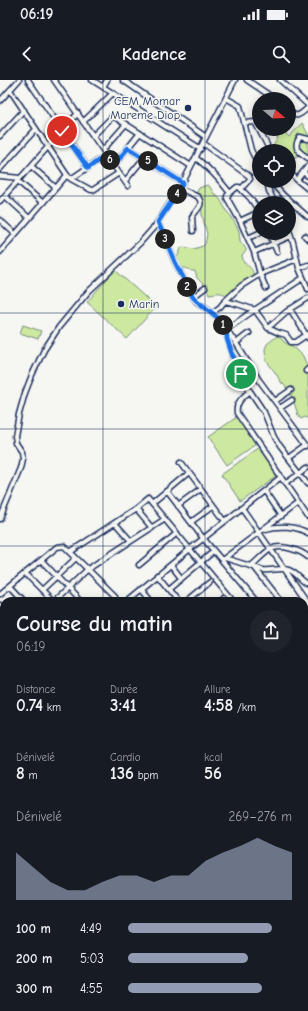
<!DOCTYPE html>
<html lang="fr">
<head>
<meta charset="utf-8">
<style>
  body { margin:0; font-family:"Comic Neue",sans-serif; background:#20242c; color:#f1f3f6; height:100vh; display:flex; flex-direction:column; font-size:15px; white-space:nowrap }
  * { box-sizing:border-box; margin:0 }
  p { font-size:13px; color:#9ea1a6 }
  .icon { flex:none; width:22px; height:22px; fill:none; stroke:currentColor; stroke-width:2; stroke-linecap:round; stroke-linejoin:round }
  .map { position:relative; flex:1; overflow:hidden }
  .sheet { position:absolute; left:0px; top:517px; width:308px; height:414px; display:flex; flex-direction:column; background:#171b24; border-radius:12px 12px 0 0; box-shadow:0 2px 10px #0003 }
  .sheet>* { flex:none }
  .needle { width:26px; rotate:109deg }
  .fabs { position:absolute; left:252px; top:12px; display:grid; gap:8px }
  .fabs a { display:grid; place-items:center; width:44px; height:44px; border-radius:50%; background:#171b24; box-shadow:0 2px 10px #0003; font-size:20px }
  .pin { position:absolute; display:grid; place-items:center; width:34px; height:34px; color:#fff; margin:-17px; border:2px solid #fff; border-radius:50%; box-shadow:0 1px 4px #0007 }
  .km { position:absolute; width:20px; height:20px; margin:-10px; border-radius:50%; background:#222; color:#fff; font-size:11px; line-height:20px; text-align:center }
  .round { display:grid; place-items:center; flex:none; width:42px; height:42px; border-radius:21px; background:#20242c }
  .head { display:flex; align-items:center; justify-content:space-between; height:68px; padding:0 16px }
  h1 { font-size:22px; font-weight:700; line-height:30px }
  .figures { display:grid; grid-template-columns:repeat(3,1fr); gap:6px; height:68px; padding:4px 16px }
  .figures div { display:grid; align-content:center }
  .figures b { font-size:17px; font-weight:700 }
  .figures small { font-size:11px; font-weight:400 }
  .figures p { font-size:11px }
  .chart { height:112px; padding:8px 16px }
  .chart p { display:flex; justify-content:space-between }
  .chart svg { width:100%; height:72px; margin-top:4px; fill:#919bb2; opacity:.7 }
  ul { padding:0 16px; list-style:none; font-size:13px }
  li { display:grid; grid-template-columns:64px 48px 1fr; align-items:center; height:30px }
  li i { height:10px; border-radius:5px; background:#919bb2 }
  .status { display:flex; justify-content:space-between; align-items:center; height:28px; padding:0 20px; background:#171b24; direction:ltr }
  .status svg { height:11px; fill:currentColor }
  header { display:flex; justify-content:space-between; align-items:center; height:52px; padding:0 16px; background:#171b24; font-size:18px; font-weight:700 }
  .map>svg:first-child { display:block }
  .green { fill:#cde9a0; stroke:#748c7f }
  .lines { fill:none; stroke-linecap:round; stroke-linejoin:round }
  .minor-casing { stroke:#1b2f5e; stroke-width:7 }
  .minor { stroke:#f6f6f2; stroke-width:4 }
  .route-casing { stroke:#fff; stroke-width:8 }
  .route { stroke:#1a73e8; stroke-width:5 }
  .grid { fill:none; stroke:#1b2f5e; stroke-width:1; stroke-opacity:0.55 }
  .poi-dot { fill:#1b2f5e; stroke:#f6f6f2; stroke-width:1.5 }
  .labels { text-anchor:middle; stroke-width:3; stroke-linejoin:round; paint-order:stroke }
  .poi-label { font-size:12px; fill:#1b2f5e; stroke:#f6f6f2; text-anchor:end }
</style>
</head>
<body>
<div class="status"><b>06:19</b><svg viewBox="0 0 49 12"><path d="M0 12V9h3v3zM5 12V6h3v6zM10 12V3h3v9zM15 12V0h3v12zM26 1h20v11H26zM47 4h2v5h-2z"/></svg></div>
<header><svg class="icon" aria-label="back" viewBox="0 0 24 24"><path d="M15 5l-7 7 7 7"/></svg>Kadence<svg class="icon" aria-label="search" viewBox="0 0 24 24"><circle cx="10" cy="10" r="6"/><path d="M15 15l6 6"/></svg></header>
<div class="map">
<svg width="308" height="931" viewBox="0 0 308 931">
  <rect width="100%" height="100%" fill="#f6f6f2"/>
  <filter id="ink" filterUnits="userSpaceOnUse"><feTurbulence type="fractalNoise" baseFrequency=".025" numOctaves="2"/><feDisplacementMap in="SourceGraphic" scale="8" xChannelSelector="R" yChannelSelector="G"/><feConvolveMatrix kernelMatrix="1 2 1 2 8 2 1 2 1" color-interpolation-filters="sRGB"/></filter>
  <g filter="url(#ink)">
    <path class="green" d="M302,43L308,54V79L303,76L299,75L294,78L289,76V71H285L279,68L276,69L273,66L278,58L274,55L269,53L267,49H283L284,52L289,57Z
      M207,105L210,107L214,114L218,116L228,133L231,136L239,151L240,161L246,169V171L242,176L244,183C249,185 257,193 251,198C249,200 247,200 245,201C239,205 234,211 228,216C219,211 218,213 209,214L206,207L197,198L195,191H192C184,185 180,192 176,178L179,174L181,168L183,167L194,169L203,166L205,164L207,154L202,135L201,122L195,116L199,108Z
      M115,190L156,227L127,259L87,222Z
      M23,245L41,251L38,259L20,253Z
      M277,256L280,257L284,262L295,268L303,276L308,288V339L305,337L301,339L298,335L293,319L285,306L280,301L277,295L266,280L265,269L267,264Z
      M237,337L256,365L227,385L208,357Z
      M259,368L277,395L240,421L222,394Z
      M306,606L308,609V707L304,710V608Z"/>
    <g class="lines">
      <g class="minor-casing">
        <path id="minor" d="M28,0L88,88
          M54,0L128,106
          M92,0L201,69
          M123,0L206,57
          M247,0L275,19
          M280,0L308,25
          M103,7L107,0
          M10,10L67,95L71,99L91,110H93L119,93
          M226,18L240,26L251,70L259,86
          M0,21L19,0
          M289,31C297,40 301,33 308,28
          M83,42L113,13
          M244,43L255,42L267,65
          M0,56L24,30
          M93,56L113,36L191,86
          M308,59L300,57C292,68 299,72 308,78
          M203,63L249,96L250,99L241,109
          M128,68L183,103
          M103,70L126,44
          M196,78C209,88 220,100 230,113L237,107H239L250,118L259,131
          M114,85L140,53
          M31,86L56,108
          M0,89L36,49
          M289,91L297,100L308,109
          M303,92L308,96
          M0,96L20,98
          M71,99L106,75
          M297,100L308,86
          M18,101L43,123
          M125,101L144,78
          M267,101L269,111L275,123
          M270,101L284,116L308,137
          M180,108L198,117C205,125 196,130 192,137L193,151
          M230,113L227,116V118L240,141
          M5,116L29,138
          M0,121L78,33
          M259,132L240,141L254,172L260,194L266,208
          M0,140L15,154
          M158,143L175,182L193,217L197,222L208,229L219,239L236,263L259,300L308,366
          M289,150L293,162L299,188L308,209
          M269,153L277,172
          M305,156L308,159
          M248,158L259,153
          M0,172L67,95
          M254,172L291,156
          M299,188L308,185
          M303,198L250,233L226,250L227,257L235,282L250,311L264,332L274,357L280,367L308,403
          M193,217L205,208
          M225,221L237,224L255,230L268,248L279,253L286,255L291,262H296L308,254
          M290,229L308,258
          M212,233L220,227L225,221L241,206L260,194L297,179
          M268,248L286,232L308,218
          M236,263L249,253
          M306,291L308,289
          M250,311C243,317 235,323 237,333L308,437
          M275,321L291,310
          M280,328L292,320
          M289,378L307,365
          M181,382L225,441
          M285,404L308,387
          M167,411L203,458L256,521
          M264,411L281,436
          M152,424L189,393
          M178,426L201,409
          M242,428L308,523
          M136,429L152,448
          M0,439L21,388L23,379L22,372L16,363L15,356L19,334L25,313L32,295L44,270L59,247L88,212L140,163L155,146L180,108L235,0
          M191,442L213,426
          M115,443L131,461
          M266,449C279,445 296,446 308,453
          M70,472L136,429L148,419L233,521
          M225,478L263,490C272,491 281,487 289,490C297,493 301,501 308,504
          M41,480L80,521
          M222,480L298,423
          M139,485L177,453
          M171,485L181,498
          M251,486C256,482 265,472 271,469C281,464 300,470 308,477
          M255,488L281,521H283
          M25,493L53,521
          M157,495L178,521
          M10,506L24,521
          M141,509L151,521
          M169,509L214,471
          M42,510L76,478
          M0,514L57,467L64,466L115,516
          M54,521L88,489L165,439
          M127,521L190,469L281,397
          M187,521L210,502
          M221,521L224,518
          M0,525L4,529
          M304,543H308
          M304,550L308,547
          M0,557L4,561
          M304,569L308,566
          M0,571L4,567
          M0,588L4,592
          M0,599L4,596
          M304,606L308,603
          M304,618L308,625
          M0,631L4,627
          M304,663L308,661
          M0,672L4,668
          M304,685L308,683
          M0,692L4,696
          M0,701L4,702
          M304,710L308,707
          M0,726L4,730
          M304,737L308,744
          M0,749L4,745
          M304,750L308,748
          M0,757L4,761
          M304,772L308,770
          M304,779L308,786
          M304,793L308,791
          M0,807L4,804
          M304,815L308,824
          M0,832L4,838
          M304,847L308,845
          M0,850L4,855
          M304,865L308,863
          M0,868L4,863
          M0,888L4,885
          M304,888L308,886
          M0,901L4,898
          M304,907L308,914
          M304,916H308
          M0,924L4,921
          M44,927L46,931
          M91,927L93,931
          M185,927L188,931
          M219,927L223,931
          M21,931L27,927
          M55,931L60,927
          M127,931L132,927
          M152,931L156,929L157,931
          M174,931L180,927
          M206,931L212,927
          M244,931L247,927
          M261,931L263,927
          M286,931L287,927"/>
      </g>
      <use href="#minor" class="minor"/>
    </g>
  </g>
  <g class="lines" filter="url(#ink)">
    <g class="route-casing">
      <path id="route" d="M62,51L88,88L106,75L114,85L128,68L183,103L176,115L158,142L175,182L193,217C203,228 221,236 226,250C227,253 227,256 227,259C231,272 235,283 241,294"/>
    </g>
    <use href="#route" class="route"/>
  </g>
  <path class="grid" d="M103,0V521M205,0V521M0,116H308M0,233H308M0,349H308M0,466H308M0,582H4M304,582H308M0,698H4M304,698H308M0,815H4M304,815H308M103,927V931M205,927V931"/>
  <g class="poi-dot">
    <circle cx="188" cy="28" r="4"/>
    <circle cx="121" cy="224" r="4"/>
  </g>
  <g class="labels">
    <g class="poi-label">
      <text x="180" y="25">CEM Momar<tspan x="180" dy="14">Mareme Diop</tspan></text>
      <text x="129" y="228" text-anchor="start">Marin</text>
    </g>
  </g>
</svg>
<div class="fabs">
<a><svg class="needle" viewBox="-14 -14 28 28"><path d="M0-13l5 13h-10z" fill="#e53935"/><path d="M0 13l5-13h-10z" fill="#9ea1a6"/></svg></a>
<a><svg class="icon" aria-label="locate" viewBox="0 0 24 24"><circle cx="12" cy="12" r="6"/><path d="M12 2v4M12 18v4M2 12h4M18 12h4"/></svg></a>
<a><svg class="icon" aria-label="layers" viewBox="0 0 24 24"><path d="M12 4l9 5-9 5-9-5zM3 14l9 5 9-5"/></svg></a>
</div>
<div class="pin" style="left:241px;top:294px;background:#1e9e55"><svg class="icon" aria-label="arrive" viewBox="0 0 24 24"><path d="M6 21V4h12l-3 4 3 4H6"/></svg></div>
<div class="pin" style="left:62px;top:51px;background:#d93025"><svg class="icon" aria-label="check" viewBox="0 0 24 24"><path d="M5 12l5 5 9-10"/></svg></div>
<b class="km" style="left:223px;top:245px">1</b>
<b class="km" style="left:187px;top:207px">2</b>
<b class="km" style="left:165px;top:159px">3</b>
<b class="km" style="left:177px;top:114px">4</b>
<b class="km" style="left:148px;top:81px">5</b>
<b class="km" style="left:110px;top:80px">6</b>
<section class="sheet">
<div class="head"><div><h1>Course du matin</h1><p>06:19</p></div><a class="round"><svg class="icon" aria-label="share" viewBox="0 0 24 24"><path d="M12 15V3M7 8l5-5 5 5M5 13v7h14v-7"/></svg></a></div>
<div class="figures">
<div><p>Distance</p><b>0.74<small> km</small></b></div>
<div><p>Durée</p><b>3:41</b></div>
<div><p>Allure</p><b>4:58<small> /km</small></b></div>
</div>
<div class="figures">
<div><p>Dénivelé</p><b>8<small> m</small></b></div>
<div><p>Cardio</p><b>136<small> bpm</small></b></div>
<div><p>kcal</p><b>56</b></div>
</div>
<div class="chart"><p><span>Dénivelé</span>269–276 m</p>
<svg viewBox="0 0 160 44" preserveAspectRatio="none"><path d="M0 44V15L10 24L20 33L30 38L40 38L50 33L60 29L70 29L80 33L90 29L100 29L110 20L120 15L130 11L140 6L150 11L160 15V44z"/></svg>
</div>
<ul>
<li><b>100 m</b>4:49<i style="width:88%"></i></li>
<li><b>200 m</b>5:03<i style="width:73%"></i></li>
<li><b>300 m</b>4:55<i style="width:82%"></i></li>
</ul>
</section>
</div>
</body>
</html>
